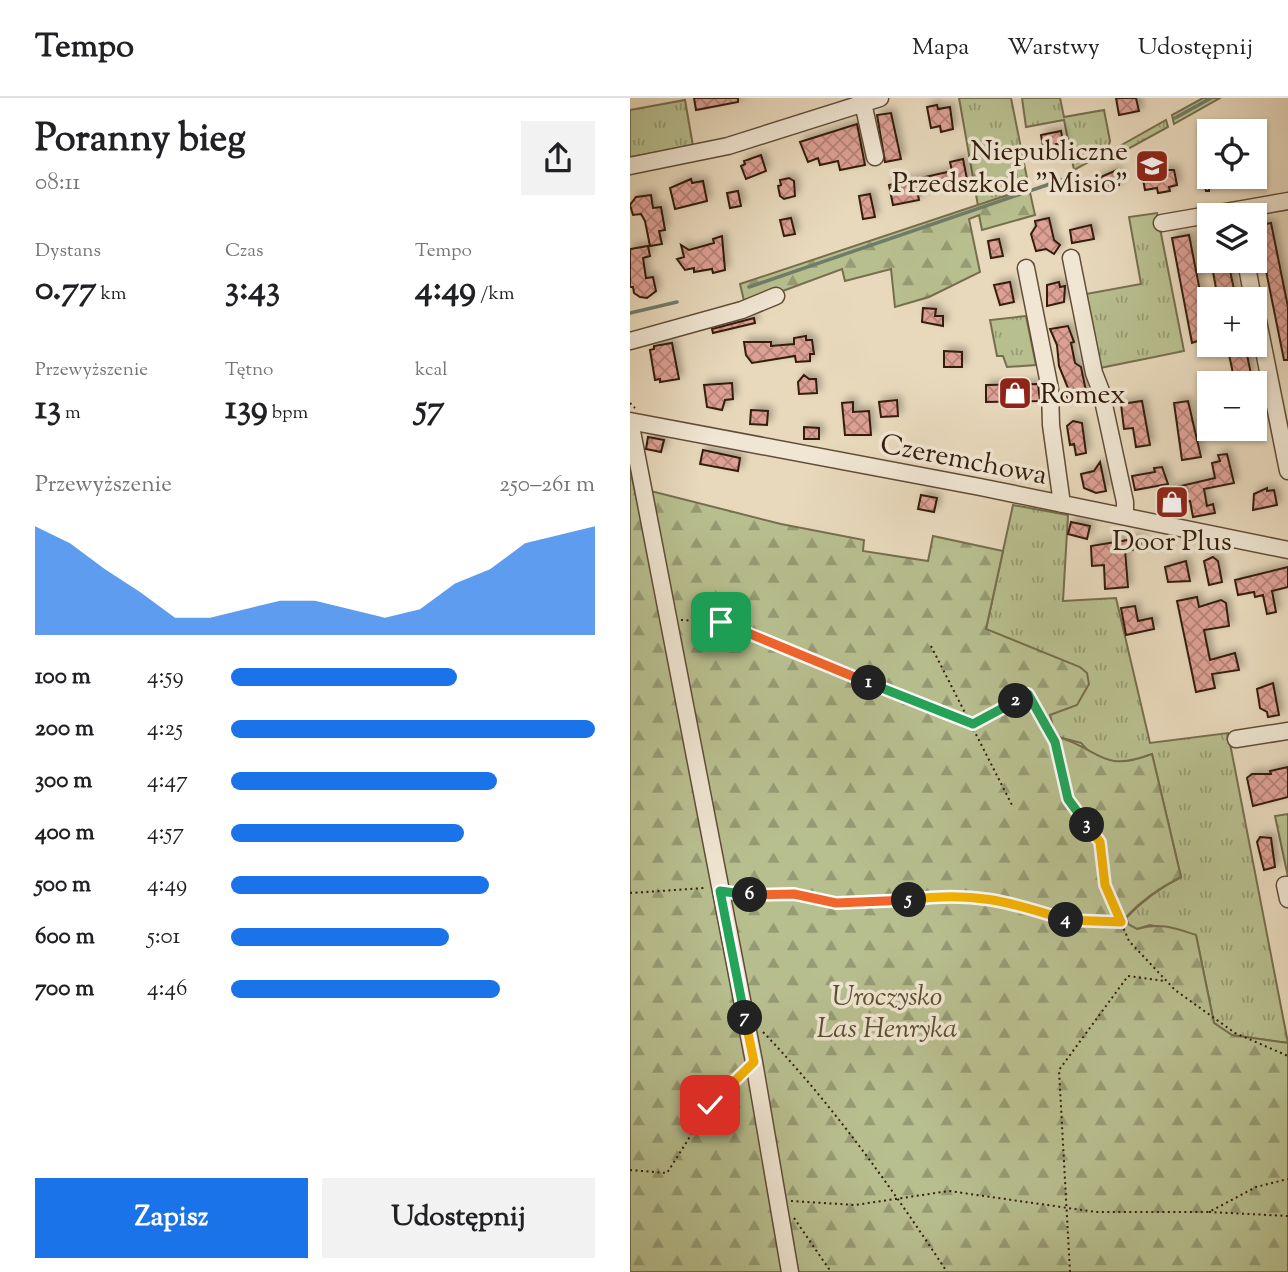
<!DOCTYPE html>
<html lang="pl">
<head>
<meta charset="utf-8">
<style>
  body { margin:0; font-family:"Sorts Mill Goudy",serif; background:#f2f2f2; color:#202124; height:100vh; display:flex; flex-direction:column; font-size:26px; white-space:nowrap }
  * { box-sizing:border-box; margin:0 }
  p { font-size:23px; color:#757577 }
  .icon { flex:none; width:38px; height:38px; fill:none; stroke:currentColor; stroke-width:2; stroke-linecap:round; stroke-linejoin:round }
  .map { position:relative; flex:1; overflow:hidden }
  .drawer { display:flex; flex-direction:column; background:#fff; width:630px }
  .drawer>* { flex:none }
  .tools { position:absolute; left:567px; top:21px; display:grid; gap:14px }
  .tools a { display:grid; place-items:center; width:70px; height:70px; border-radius:0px; background:#fff; box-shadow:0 2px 5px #0004; font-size:35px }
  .pin { position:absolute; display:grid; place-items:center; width:60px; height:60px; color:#fff; margin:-30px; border-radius:14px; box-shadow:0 4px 10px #0006 }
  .km { position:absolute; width:35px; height:35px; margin:-18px; border-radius:50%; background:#222; color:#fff; font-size:19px; line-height:35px; text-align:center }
  .round { display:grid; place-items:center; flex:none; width:74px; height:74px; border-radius:0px; background:#f2f2f2 }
  .headline { display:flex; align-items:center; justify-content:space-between; height:119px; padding:0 35px }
  h1 { font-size:38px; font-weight:800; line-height:52px }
  .stats { display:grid; grid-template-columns:repeat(3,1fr); gap:10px; height:119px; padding:7px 35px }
  .stats div { display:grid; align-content:center }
  .stats b { font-size:35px; font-weight:800 }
  .stats small { font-size:19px; font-weight:400 }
  .stats p { font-size:19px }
  .chart { height:196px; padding:14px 35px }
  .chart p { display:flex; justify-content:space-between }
  .chart svg { width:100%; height:126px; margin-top:7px; fill:#1a73e8; opacity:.7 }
  .action { display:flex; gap:14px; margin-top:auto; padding:14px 35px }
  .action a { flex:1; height:80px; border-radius:0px; background:#1a73e8; color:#fff; font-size:28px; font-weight:800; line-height:80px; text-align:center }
  .action a+a { background:#f2f2f2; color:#202124 }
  ul { padding:0 35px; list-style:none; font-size:23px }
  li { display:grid; grid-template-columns:112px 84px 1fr; align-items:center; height:52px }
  li i { height:18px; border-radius:9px; background:#1a73e8 }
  header { display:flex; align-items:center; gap:42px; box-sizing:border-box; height:98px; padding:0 35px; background:#fff; border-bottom:2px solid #e0e0e0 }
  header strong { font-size:33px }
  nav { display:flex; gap:38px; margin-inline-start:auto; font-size:24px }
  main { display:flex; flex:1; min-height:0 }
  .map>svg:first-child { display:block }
  .grass { fill:url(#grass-tufts); stroke:#766e4d; stroke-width:2 }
  .forest { fill:url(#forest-firs); stroke:#766e4d; stroke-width:2 }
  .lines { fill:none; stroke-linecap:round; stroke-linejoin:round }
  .stream { stroke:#707c6a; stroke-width:3.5 }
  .building { fill:url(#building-cross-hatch); stroke:#341d0b; stroke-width:2; filter:url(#shadow) }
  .minor-casing { stroke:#614c37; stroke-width:19 }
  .path { stroke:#341d0b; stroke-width:2; stroke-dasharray:2 3.5; stroke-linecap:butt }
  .minor { stroke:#f0e6d3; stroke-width:16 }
  .split-1-casing { stroke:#fff; stroke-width:14 }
  .split-2-casing { stroke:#fff; stroke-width:14 }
  .split-3-casing { stroke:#fff; stroke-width:14 }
  .split-4-casing { stroke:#fff; stroke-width:14 }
  .split-5-casing { stroke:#fff; stroke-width:14 }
  .split-6-casing { stroke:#fff; stroke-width:14 }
  .split-7-casing { stroke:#fff; stroke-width:14 }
  .split-8-casing { stroke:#fff; stroke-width:14 }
  .split-1 { stroke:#f0652b; stroke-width:9 }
  .split-2 { stroke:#22a559; stroke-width:9 }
  .split-3 { stroke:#22a559; stroke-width:9 }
  .split-4 { stroke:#f5b400; stroke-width:9 }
  .split-5 { stroke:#f5b400; stroke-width:9 }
  .split-6 { stroke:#f0652b; stroke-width:9 }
  .split-7 { stroke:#22a559; stroke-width:9 }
  .split-8 { stroke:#f5b400; stroke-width:9 }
  .labels { text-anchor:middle; stroke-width:7; stroke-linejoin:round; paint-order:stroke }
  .poi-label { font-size:28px; fill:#341d0b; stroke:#f0e6d3; text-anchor:end }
  .street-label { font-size:28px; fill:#341d0b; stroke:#f0e6d3 }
  .park-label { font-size:28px; font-style:italic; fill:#5c4e33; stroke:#f0e6d3 }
</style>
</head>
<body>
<header>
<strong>Tempo</strong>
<nav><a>Mapa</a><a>Warstwy</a><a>Udostępnij</a></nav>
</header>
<main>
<section class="drawer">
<div class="headline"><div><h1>Poranny bieg</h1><p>08:11</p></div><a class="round"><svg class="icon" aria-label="share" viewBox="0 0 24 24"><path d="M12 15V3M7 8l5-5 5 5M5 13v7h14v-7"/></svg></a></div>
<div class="stats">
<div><p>Dystans</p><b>0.77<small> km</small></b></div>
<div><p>Czas</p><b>3:43</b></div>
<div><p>Tempo</p><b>4:49<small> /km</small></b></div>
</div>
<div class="stats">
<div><p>Przewyższenie</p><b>13<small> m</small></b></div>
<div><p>Tętno</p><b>139<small> bpm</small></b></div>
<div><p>kcal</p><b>57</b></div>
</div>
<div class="chart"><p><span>Przewyższenie</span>250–261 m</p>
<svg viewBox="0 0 160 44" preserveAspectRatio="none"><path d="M0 44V6L10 12L20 21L30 29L40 38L50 38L60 35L70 32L80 32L90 35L100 38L110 35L120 26L130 21L140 12L150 9L160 6V44z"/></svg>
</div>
<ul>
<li><b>100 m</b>4:59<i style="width:62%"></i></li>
<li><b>200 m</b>4:25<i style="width:100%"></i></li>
<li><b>300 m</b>4:47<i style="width:73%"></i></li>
<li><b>400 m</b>4:57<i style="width:64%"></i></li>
<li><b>500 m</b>4:49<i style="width:71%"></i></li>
<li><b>600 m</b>5:01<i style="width:60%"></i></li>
<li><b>700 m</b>4:46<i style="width:74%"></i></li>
</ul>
<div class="action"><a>Zapisz</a><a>Udostępnij</a></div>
</section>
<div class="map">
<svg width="658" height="1174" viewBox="0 0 658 1174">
  <defs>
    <pattern id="grass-tufts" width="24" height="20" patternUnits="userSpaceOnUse" patternTransform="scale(1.75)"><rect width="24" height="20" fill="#b8bf8f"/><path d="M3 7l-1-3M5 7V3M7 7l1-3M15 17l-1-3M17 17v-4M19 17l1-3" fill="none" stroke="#969b73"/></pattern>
    <pattern id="forest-firs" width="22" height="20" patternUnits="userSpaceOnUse" patternTransform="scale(1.75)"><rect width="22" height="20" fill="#b8bf8f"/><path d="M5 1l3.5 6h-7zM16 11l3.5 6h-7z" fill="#969b73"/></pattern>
    <pattern id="building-cross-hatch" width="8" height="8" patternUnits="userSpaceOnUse" patternTransform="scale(1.75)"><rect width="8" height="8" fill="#dda094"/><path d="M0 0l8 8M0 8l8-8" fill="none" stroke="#b48277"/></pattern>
    <filter id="shadow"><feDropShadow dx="4" dy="-4" stdDeviation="3.5" flood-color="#0004"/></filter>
  </defs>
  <rect width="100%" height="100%" fill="#e8d9bc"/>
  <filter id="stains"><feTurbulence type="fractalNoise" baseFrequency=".00286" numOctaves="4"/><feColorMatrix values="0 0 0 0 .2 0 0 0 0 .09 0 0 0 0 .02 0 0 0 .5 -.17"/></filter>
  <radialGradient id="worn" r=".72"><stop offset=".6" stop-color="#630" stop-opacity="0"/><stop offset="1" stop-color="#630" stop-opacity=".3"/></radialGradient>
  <path class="grass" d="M329,0H381L399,90L348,108Z
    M392,0H430L434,19L474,12L480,43L477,54L444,72L434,22L396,29Z
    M55,2L63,48L0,59V12Z
    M536,22L538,29L489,56L488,49Z
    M527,115L554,253L470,270L456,196L511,186L499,119Z
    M396,218L406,267L377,269L373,258H367L360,222Z
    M383,407L438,417L433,503L486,500L520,645L598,635L658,945L601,937L584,925L566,837L520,827L507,831L498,826L496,820C513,802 529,790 551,779L522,656L499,664H482L462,657L451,645L425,638L420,617L356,531Z"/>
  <path class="forest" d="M573,0H590L544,26L542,17Z
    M399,90L405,117L352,132L349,117L339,121L350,174L299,199L265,209L261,171L215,183L212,171L115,207L110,186Z
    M0,370L7,403L21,393L151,426L234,442L233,453L298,463L303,438L373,453L356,531L450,569L457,575L459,586L447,607L420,617L425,638C470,650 470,676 522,656L551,779C529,790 513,801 496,819L498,826L507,831C529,824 545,830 566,837L584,925L602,937L658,945V1174H0Z
    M658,716V779L645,718Z"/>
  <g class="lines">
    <path class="stream" d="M545,20L581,0
      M119,189L443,78
      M0,215L47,204"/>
  </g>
  <path class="building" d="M64,0H108V4L66,12Z
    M486,0H506L509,13L489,17Z
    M307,7L308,11L320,9L323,31L311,34L310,28L301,30L297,9Z
    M261,15L271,61L255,64L247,17Z
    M227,26L235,67L210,72L208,63L190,67L188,60L178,64L170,44Z
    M431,33L433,45L426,46L427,51L414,54L411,37Z
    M131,57L136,73L116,81L111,68L115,66L114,63Z
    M574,60L579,62V93H576L569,63Z
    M333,61L339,91L330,93L329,88L288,97L289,102L263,107L259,87L322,73L320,64Z
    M487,72L489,87L470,94L466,81Z
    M536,72H544L547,87L539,89L540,93L528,95L527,90L515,92L512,76Z
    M159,80L164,83L165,98L154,101L150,98L148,88L151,87L150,82Z
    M61,81L62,85L73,83L77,103L45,111L40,90Z
    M108,93L111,108L100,110L97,95Z
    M240,96L245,119L233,121L229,98Z
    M21,97L23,110L31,109L35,132L29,133L32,146L20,148L15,123L11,116L3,117L0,107L6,99Z
    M161,120L165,136L154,138L150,122Z
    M419,120L424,142L430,147L424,156L416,151L406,153L401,136L406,128L405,123Z
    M641,125L658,209V262H654L627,128Z
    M461,127L464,141L442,145L440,132Z
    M559,137L579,239L562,245L542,140Z
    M92,138L95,172L83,175L82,171L64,174V170L55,172L47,161L54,159L51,147L59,152L84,145L83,141Z
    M369,141L373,158L361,160L358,143Z
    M18,148L20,158L13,160L16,180L23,179L26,193L17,200L10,199L4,195L3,189H0V151Z
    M581,163H598L606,201H588Z
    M380,184L384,204L370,207L364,187Z
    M429,184L430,189L435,188L434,204L417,208V187Z
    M293,210L306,211L305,218H313V228L292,224Z
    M124,220L125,225L83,235L82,231Z
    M438,228L444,244L441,245L445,265L451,269L457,298L456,303L437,307V296L440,295L429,268L427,247L420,231Z
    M176,238V242H182L184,256H180V263L166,264L165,258L122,265L116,257L114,244H141V248L164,246V240Z
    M42,245L49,281L30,284V281L25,282L20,252L24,251V248Z
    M597,247H615L621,276L604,280Z
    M314,253L332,254V269H314Z
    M174,277L179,281H186L187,295L169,296L168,284Z
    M102,285L103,301L95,302L92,312L77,309L74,287Z
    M408,286L410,303L356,304V287Z
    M267,302L268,318L251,319L249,304Z
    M512,303L520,347L506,349L503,330L494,331L491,306Z
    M558,303L571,359L552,362L544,305Z
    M223,304V314L239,313L241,337H215L212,305Z
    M121,312L138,313L137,327L120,326Z
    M443,323L452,325L456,355L446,357L444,346L440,347L437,328Z
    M174,329L189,330V341H174Z
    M18,339L34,342L31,354L16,351Z
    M73,352L110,360L108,373L70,366Z
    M597,356L604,385L574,391L577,408L583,406L585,415L563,419L560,403L537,408L534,392L585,380L582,365L590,363L588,357Z
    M470,364L476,393L466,395L454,390L451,376L464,373Z
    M532,369L538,386L505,392L502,378L525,374L524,370Z
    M637,390V393L644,392L647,407L623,412L624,396Z
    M291,397L307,400L304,414L288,411Z
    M441,424L460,428L457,441L438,436Z
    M510,440L511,451L495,452L498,489L475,491L474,467L462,468L461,448Z
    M583,459L588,463L592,484L579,487L574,463Z
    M556,463L560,483L538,484L535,469Z
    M658,469V489L642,493L646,514L637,516L633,497L625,499L624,494L608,497L605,482Z
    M567,499L569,509L591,502L596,505L599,528L574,532L580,562L605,555L609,572L582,576L585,590L566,594L547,503Z
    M505,508L508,523L522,520L524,531L496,537L491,510Z
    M643,585L649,617L638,619L637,614L630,610L627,591Z
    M658,669V699L623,708L617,680L622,676H641L640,673Z
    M630,739L641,740L645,769L634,772L627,744Z"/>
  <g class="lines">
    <g class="minor-casing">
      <path id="minor" d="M233,5L245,59
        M0,68L98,48L250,0
        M532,125L658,103
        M441,160L464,275L471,293L495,404V418
        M616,163L623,201
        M396,170L420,291L421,327L432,406
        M625,208L658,373
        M0,243L112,212L146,198
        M0,323L124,964L160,1174
        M0,323L350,389L658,452
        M606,641L658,633
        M658,787H655L658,801"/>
    </g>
    <path class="path" d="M0,305L5,310
      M51,522L91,524L343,626L398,596L425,644L438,701L470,744L475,787L499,843L545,892L605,935L658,958
      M301,548L383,709
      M0,795L75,790
      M105,796H164L206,805L276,803L321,796L383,805L443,824H490
      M133,934C203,1007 262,1090 317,1174
      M0,1072L37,1075L80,1007L113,975
      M161,1103L225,1107L319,1093L466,1114H579L626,1089L658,1081
      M579,1114L658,1118
      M164,1120L201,1174
      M440,1174L429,972L498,878L534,883"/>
    <use href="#minor" class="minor"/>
  </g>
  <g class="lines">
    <g class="split-1-casing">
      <path id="split-1" d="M91,524L239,585"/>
    </g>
    <g class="split-2-casing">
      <path id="split-2" d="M239,585L343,626L386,603"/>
    </g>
    <g class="split-3-casing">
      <path id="split-3" d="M386,603L398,596L425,644L438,701L457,727"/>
    </g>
    <g class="split-4-casing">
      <path id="split-4" d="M436,822L491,824L475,787L470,744L457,727"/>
    </g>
    <g class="split-5-casing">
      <path id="split-5" d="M279,802C341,793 378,803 436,822"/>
    </g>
    <g class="split-6-casing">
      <path id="split-6" d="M120,797L164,796L206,805L279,802"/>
    </g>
    <g class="split-7-casing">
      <path id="split-7" d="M115,920L90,793L120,797"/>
    </g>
    <g class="split-8-casing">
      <path id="split-8" d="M80,1007L124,964L115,920"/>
    </g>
    <use href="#split-1" class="split-1"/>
    <use href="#split-2" class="split-2"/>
    <use href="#split-3" class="split-3"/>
    <use href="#split-4" class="split-4"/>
    <use href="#split-5" class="split-5"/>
    <use href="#split-6" class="split-6"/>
    <use href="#split-7" class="split-7"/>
    <use href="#split-8" class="split-8"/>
  </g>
  <defs>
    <g id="school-square" transform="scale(1.75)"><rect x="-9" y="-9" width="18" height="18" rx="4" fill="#8f2418" stroke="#f0e6d3"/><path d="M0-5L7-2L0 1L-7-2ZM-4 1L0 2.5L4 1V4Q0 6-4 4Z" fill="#fff"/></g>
    <g id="shop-square" transform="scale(1.75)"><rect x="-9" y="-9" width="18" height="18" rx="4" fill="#8f2418" stroke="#f0e6d3"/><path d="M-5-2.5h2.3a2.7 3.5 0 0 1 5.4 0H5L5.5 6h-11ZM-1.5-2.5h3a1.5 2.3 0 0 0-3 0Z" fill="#fff"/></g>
  </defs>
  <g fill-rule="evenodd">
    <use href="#school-square" x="522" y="68"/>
    <use href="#shop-square" x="385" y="295"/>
    <use href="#shop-square" x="542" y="404"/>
  </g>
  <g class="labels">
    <g class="poi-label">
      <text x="498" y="62">Niepubliczne<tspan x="498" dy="32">Przedszkole "Misio"</tspan></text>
      <text x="410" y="305" text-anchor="start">Romex</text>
      <text x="542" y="452" text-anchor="middle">Door Plus</text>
    </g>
    <g class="street-label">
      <text transform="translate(334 360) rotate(11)" y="10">Czeremchowa</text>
    </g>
    <g class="park-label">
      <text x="257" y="907">Uroczysko<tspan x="257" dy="32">Las Henryka</tspan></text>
    </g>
  </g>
  <rect width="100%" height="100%" filter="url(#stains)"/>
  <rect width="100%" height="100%" fill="url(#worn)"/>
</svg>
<div class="tools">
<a><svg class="icon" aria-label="locate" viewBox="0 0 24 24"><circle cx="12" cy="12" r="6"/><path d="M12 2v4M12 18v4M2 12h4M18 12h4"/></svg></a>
<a><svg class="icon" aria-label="layers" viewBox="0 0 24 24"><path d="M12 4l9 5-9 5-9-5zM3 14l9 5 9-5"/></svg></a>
<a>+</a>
<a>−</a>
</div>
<div class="pin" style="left:91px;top:524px;background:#1e9e55"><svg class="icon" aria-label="arrive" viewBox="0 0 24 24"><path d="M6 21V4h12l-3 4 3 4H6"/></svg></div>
<div class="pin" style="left:80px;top:1007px;background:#d93025"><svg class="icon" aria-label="check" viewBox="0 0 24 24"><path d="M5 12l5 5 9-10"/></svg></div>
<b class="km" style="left:239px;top:585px">1</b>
<b class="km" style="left:386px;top:603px">2</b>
<b class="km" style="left:457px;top:727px">3</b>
<b class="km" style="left:436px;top:822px">4</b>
<b class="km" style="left:279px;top:802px">5</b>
<b class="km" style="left:120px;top:797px">6</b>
<b class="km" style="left:115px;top:920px">7</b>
</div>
</main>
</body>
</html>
